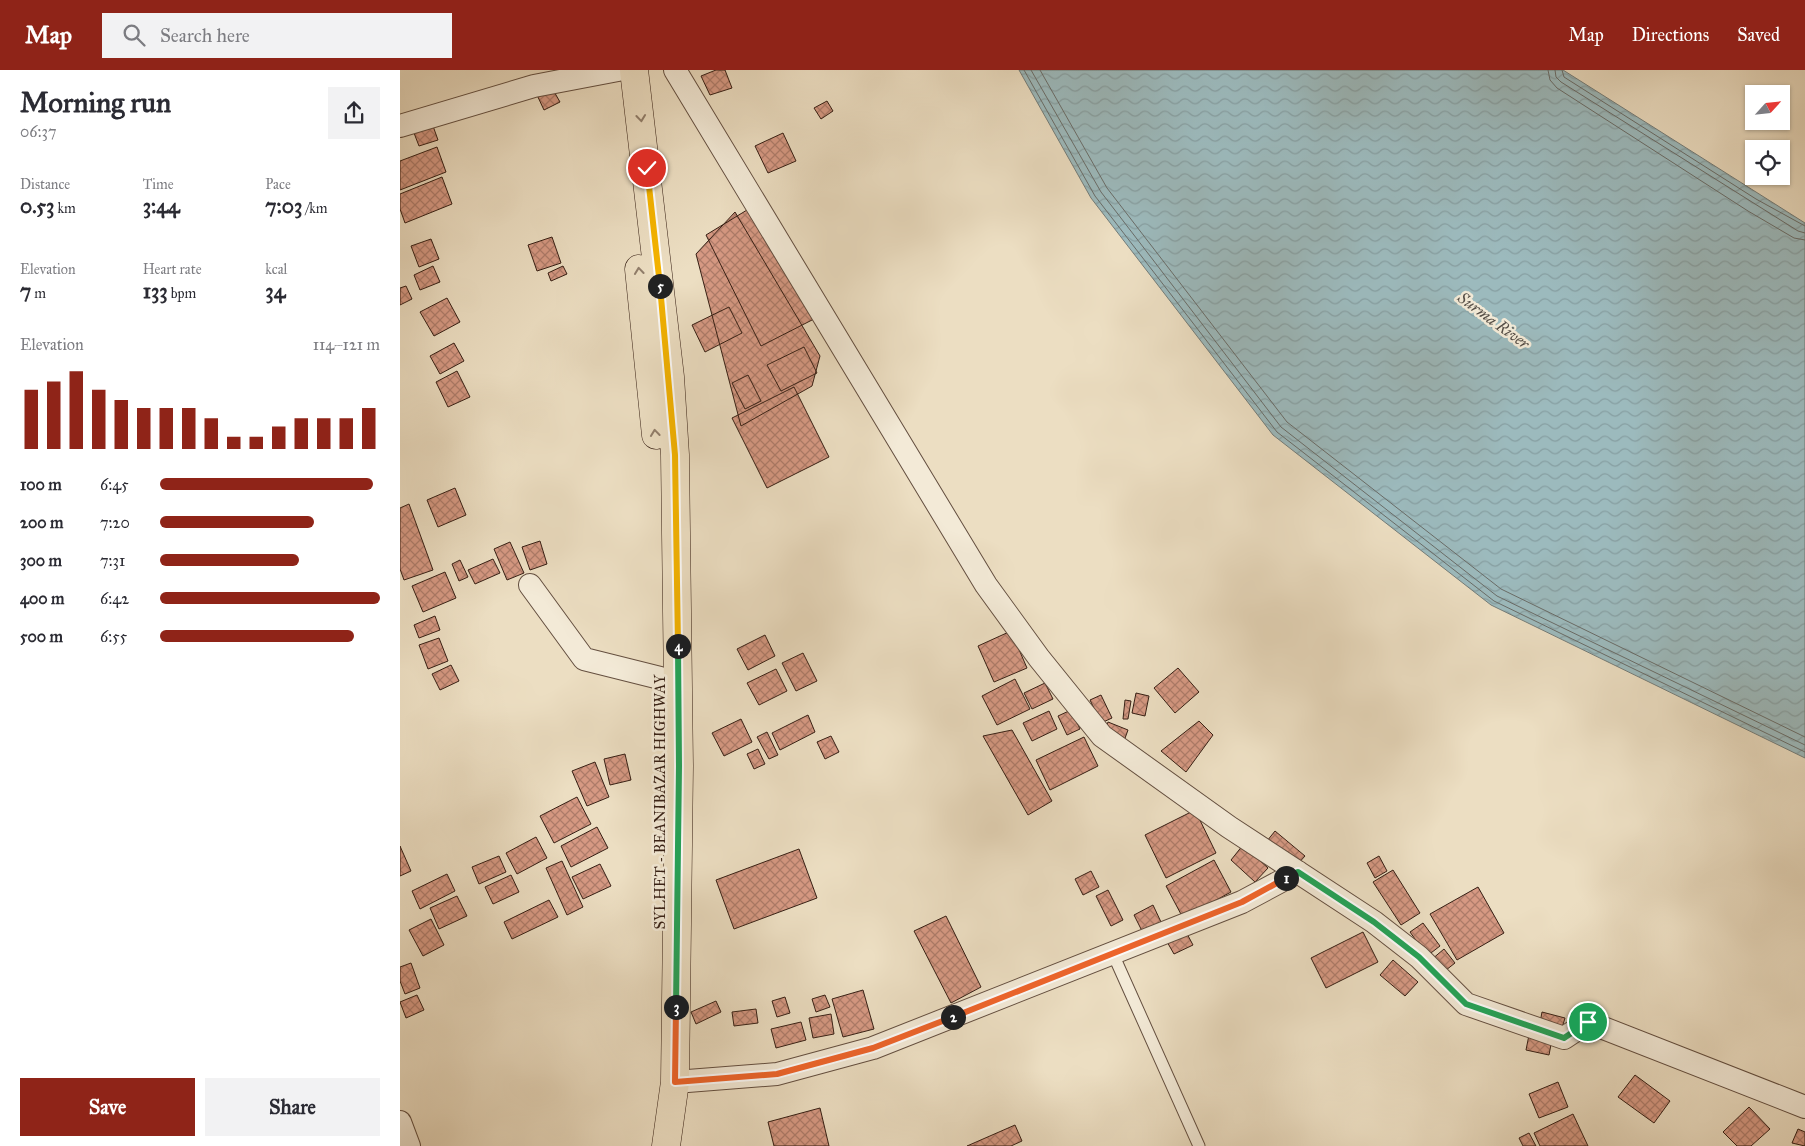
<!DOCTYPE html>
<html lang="en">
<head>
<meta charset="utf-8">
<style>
  body { margin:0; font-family:"IM FELL Great Primer",serif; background:#f2f2f3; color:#2b2b33; height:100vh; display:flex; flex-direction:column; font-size:19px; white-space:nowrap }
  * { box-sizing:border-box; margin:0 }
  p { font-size:16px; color:#7c7c81 }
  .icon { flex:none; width:28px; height:28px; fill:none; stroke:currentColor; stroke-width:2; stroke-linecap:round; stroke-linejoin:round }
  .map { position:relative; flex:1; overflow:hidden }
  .sheet { display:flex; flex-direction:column; background:#fff; width:400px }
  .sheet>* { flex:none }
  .needle { width:32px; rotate:63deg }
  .fabs { position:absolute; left:1345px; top:15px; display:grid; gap:10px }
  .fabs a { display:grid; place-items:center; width:45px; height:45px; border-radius:0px; background:#fff; box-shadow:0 1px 4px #0004; font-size:25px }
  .pin { position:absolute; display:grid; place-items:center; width:42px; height:42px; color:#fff; margin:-21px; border:2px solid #fff; border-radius:50%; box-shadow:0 1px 5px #0007 }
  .km { position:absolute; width:25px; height:25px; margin:-12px; border-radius:50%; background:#222; color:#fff; font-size:14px; line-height:25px; text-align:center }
  .round { display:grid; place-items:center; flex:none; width:52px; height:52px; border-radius:0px; background:#f2f2f3 }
  .head { display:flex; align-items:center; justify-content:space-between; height:85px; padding:0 20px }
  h1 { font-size:28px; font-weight:800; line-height:38px }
  .metrics { display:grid; grid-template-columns:repeat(3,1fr); gap:8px; height:85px; padding:5px 20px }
  .metrics div { display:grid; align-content:center }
  .metrics b { font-size:21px; font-weight:800 }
  .metrics small { font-size:14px; font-weight:400 }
  .metrics p { font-size:14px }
  .chart { height:140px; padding:10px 20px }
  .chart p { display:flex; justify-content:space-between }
  .chart svg { width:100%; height:90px; margin-top:5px; stroke:#8f2418; stroke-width:6 }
  .primary-button { display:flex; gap:10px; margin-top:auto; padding:10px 20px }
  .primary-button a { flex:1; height:58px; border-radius:0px; background:#8f2418; color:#fff; font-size:20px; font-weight:800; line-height:58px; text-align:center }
  .primary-button a+a { background:#f2f2f3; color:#2b2b33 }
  ul { padding:0 20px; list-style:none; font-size:16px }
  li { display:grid; grid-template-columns:80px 60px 1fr; align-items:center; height:38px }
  li i { height:12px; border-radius:6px; background:#8f2418 }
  header { display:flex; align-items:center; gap:30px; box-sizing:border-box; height:70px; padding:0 25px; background:#8f2418; color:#fff }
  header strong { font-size:24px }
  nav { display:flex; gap:28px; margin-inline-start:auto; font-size:18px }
  .search { width:350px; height:45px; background:#f2f2f3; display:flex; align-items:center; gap:12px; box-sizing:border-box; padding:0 18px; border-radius:0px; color:#7c7c81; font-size:19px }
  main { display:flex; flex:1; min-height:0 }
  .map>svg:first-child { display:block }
  .water { fill:url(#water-waves); stroke:#737c79 }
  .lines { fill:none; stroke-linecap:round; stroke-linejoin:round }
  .shore { stroke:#696c68; stroke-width:1 }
  .building { fill:url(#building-cross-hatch); stroke:#361f14 }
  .service-casing { stroke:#644f40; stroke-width:13 }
  .minor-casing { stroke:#644f40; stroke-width:24 }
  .primary-casing { stroke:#361f14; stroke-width:29 }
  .service { stroke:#f3ead7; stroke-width:11 }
  .minor { stroke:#f3ead7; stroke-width:22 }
  .primary { stroke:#ecdec2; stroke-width:28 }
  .oneway { stroke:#917e6b }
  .split-1-casing { stroke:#fff; stroke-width:10 }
  .split-2-casing { stroke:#fff; stroke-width:10 }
  .split-3-casing { stroke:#fff; stroke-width:10 }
  .split-4-casing { stroke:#fff; stroke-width:10 }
  .split-5-casing { stroke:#fff; stroke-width:10 }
  .split-6-casing { stroke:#fff; stroke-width:10 }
  .split-1 { stroke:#22a559; stroke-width:6 }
  .split-2 { stroke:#f0652b; stroke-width:6 }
  .split-3 { stroke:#f0652b; stroke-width:6 }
  .split-4 { stroke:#22a559; stroke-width:6 }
  .split-5 { stroke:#f5b400; stroke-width:6 }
  .split-6 { stroke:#f5b400; stroke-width:6 }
  .labels { text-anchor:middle; stroke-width:5; stroke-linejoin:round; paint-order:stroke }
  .street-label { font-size:15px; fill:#361f14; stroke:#f3ead7 }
  .water-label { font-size:16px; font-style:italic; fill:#554e47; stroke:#f3ead7 }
</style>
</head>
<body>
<header>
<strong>Map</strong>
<div class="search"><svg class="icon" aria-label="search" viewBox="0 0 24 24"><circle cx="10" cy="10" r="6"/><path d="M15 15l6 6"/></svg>Search here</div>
<nav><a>Map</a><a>Directions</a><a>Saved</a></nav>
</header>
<main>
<section class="sheet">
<div class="head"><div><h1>Morning run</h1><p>06:37</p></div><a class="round"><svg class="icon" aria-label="share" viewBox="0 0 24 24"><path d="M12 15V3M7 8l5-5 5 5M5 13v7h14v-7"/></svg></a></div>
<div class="metrics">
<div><p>Distance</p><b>0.53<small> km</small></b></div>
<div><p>Time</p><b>3:44</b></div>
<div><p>Pace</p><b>7:03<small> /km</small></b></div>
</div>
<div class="metrics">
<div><p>Elevation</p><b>7<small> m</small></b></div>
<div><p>Heart rate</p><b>133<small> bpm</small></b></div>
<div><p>kcal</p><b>34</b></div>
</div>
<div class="chart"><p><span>Elevation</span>114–121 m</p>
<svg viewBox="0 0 160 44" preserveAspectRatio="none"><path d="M5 44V15M15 44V11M25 44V6M35 44V15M45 44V20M55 44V24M65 44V24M75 44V24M85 44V29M95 44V38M105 44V38M115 44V33M125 44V29M135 44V29M145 44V29M155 44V24"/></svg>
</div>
<ul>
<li><b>100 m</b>6:45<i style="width:97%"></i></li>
<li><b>200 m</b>7:20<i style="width:70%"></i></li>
<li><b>300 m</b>7:31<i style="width:63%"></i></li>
<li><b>400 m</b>6:42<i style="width:100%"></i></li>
<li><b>500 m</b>6:55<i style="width:88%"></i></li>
</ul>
<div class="primary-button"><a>Save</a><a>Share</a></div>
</section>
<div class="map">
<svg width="1405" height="1076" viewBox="0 0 1405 1076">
  <defs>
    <pattern id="water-waves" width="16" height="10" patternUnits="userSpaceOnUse" patternTransform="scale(1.25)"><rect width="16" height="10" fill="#9cbabd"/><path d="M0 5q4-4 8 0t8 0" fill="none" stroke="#879fa2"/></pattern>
    <pattern id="building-cross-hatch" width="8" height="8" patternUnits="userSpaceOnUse" patternTransform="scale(1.25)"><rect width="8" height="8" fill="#d69983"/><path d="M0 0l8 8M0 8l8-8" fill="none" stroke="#ae7c6a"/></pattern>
  </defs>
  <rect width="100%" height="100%" fill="#ecdec2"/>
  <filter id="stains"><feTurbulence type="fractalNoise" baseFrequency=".004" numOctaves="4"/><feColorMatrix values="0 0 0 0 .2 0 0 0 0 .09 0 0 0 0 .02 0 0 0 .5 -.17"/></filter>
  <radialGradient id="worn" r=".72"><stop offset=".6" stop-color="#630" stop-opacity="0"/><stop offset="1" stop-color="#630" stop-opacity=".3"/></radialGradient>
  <path class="water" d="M619,0H1163L1405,153V688L1091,535L873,365L691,128Z"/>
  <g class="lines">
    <path class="shore" d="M624,0L695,126L877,362L1094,531L1405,682
      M631,0L701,122L881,357L1097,526L1405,675
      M640,0L707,118L887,352L1101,519L1405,667
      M1148,0L1150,10L1157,18L1348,141L1394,168L1405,170
      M1155,0L1156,7L1161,12L1398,161L1405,163
      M1162,0L1164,7L1356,129L1405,156"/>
  </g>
  <path class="building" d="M316,0H325L332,18L310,25L301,6Z
    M152,18L160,32L144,40L137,25Z
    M427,31L433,41L421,49L414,38Z
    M33,56L38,70L19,76L14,63Z
    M383,63L396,91L368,103L355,76Z
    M37,77L46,102L0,120V91Z
    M42,107L52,134L5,153L0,139V124Z
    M347,140L414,249L361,276L306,165Z
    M335,142L420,286L412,316L341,356L296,184Z
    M152,167L161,193L137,201L128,175Z
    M31,169L39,189L19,197L11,176Z
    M33,196L40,212L20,220L14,205Z
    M163,196L167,204L151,211L148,203Z
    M6,216L12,229L0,235V218Z
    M47,228L60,252L34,266L20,242Z
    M329,237L342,263L305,282L292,255Z
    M54,273L64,291L40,304L30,286Z
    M404,277L417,303L381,321L367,295Z
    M57,301L70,327L48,337L36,312Z
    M348,305L361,331L345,339L332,313Z
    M394,317L429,387L367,418L332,348Z
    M55,418L66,445L38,457L27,430Z
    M9,434L33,500L4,510L0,499V438Z
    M140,471L147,494L130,500L122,477Z
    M110,472L124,503L107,510L94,479Z
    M93,489L100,503L75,514L68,500Z
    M60,490L68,507L59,511L52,494Z
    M45,502L56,528L23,542L12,516Z
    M35,546L40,560L19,568L14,555Z
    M611,561L627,598L594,612L578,576Z
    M365,565L375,586L348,600L337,579Z
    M39,568L48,591L28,599L19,575Z
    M403,583L417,611L396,621L382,593Z
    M51,595L59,611L40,620L32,604Z
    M778,598L799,622L775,643L754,618Z
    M376,599L387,621L359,635L347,613Z
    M615,609L630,639L597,655L582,626Z
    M645,613L653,629L632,639L624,623Z
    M736,623L749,626L745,646L732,643Z
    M701,625L712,648L701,653L690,630Z
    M725,630L731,631L728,649H723Z
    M671,640L680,659L667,665L658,646Z
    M649,641L657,659L632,671L623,653Z
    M408,645L415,662L380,680L372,663Z
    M341,649L352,672L324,686L312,663Z
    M799,651L813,665L786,702L761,681Z
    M708,652L728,660L724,671L704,662Z
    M612,660L652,731L628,745L583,666Z
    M367,662L378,685L369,689L357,667Z
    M431,666L439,682L425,689L417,672Z
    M684,667L698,696L650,720L636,690Z
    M358,679L365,694L354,699L347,684Z
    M225,684L231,710L210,715L204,689Z
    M195,692L209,727L187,736L172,701Z
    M177,727L191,754L154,773L140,746Z
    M795,740L816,783L766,808L745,765Z
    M197,757L208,778L171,797L161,776Z
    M875,761L905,786L896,796L867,771Z
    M136,767L147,788L117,804L106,783Z
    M843,775L868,798L855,812L831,790Z
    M0,776L11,801L0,806Z
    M399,779L417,828L334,859L316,810Z
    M99,786L106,802L79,814L72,797Z
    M979,786L987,801L975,808L967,793Z
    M814,790L831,822L783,848L766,816Z
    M162,791L183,837L167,845L146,798Z
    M200,794L211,816L183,829L172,807Z
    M993,800L1020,843L1001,855L973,812Z
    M691,801L699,817L683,825L675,809Z
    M47,804L55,821L20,839L12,821Z
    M111,805L119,822L93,834L85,817Z
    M1078,817L1104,863L1057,890L1030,844Z
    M708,820L723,850L711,856L696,826Z
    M57,826L67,846L39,859L30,838Z
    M149,830L158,847L112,869L104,852Z
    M753,835L761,852L742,861L734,845Z
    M546,846L581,917L551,933L514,861Z
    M31,849L44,875L23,886L9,860Z
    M1023,853L1040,876L1027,886L1010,862Z
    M785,860L793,875L774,884L766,870Z
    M963,862L978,892L926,918L911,888Z
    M1044,879L1055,893L1041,904L1031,890Z
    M993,890L1018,912L1005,926L980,905Z
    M11,893L20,918L5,924L0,911V897Z
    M463,920L474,959L443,967L432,929Z
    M17,925L24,940L6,948L0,932Z
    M425,925L430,937L416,942L412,929Z
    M385,927L390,943L377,947L372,931Z
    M316,931L321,942L296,954L291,942Z
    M356,939L358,953L334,956L332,942Z
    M1142,942L1165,948L1162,958L1140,953Z
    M431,944L434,964L413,968L409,948Z
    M401,952L406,970L376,978L371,959Z
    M1129,965L1152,969L1149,985L1126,980Z
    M1235,1005L1270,1031L1254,1053L1218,1027Z
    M1158,1012L1168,1037L1139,1048L1129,1024Z
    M1349,1037L1370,1059L1351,1076H1337L1323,1062Z
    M420,1038L429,1076H374L368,1052Z
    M1173,1044L1188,1076H1140L1134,1063Z
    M615,1055L622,1071L611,1076H567Z
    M1398,1059L1405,1062V1076L1392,1073Z
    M1129,1063L1136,1076H1123L1119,1068Z"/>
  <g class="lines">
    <g class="service-casing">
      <path id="service" d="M713,884L799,1076"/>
    </g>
    <g class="minor-casing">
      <path id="minor" d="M275,0L586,515L639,588L702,666L829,757L974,852L1019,887L1066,934L1164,968L1188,952L1405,1037
        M0,56L134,16L218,0
        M130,515L184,589L260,608
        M275,1012L377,1004L473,978L842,832L898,802
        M0,1052L9,1076"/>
    </g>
    <g class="primary-casing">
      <path id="primary" d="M234,0L270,307L275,385L279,696L275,1012L266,1076
        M239,199L256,365"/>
    </g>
    <use href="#service" class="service"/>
    <use href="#minor" class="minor"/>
    <use href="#primary" class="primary"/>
  </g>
  <defs><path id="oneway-chevron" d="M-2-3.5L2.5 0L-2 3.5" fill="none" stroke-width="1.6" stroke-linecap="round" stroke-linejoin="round" transform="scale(1.25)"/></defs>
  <g class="oneway">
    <use href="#oneway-chevron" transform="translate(241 48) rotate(84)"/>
    <use href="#oneway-chevron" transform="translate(239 201) rotate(-96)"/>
    <use href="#oneway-chevron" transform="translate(255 363) rotate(-96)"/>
  </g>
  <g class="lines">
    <g class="split-1-casing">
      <path id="split-1" d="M886,808L898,802L974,852L1019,887L1066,934L1164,968L1188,952"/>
    </g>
    <g class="split-2-casing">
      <path id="split-2" d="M553,947L842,832L886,808"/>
    </g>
    <g class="split-3-casing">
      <path id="split-3" d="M276,937L275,1012L377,1004L473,978L553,947"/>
    </g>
    <g class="split-4-casing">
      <path id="split-4" d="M276,937L279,696L278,576"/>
    </g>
    <g class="split-5-casing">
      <path id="split-5" d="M260,216L275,385L278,576"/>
    </g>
    <g class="split-6-casing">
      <path id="split-6" d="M247,98L260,216"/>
    </g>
    <use href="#split-1" class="split-1"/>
    <use href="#split-2" class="split-2"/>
    <use href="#split-3" class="split-3"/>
    <use href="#split-4" class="split-4"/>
    <use href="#split-5" class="split-5"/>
    <use href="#split-6" class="split-6"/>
  </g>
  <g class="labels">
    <g class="street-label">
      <text transform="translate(260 732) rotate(-90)" y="5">SYLHET - BEANIBAZAR HIGHWAY</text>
    </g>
    <g class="water-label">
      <text transform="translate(1094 250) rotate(36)" y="6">Surma River</text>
    </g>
  </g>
  <rect width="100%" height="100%" filter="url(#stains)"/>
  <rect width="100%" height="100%" fill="url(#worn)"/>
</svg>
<div class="fabs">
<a><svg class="needle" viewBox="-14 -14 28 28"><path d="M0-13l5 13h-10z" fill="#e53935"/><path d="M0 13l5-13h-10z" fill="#7c7c81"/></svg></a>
<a><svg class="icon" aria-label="locate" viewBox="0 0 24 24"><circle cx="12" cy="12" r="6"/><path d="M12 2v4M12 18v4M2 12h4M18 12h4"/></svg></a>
</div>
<div class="pin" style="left:1188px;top:952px;background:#1e9e55"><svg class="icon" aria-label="arrive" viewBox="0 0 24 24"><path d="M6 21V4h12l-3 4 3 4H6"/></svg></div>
<div class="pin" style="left:247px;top:98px;background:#d93025"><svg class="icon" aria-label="check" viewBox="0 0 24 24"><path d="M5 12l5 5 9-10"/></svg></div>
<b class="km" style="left:886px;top:808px">1</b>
<b class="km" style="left:553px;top:947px">2</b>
<b class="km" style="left:276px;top:937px">3</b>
<b class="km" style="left:278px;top:576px">4</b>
<b class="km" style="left:260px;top:216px">5</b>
</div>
</main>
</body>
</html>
